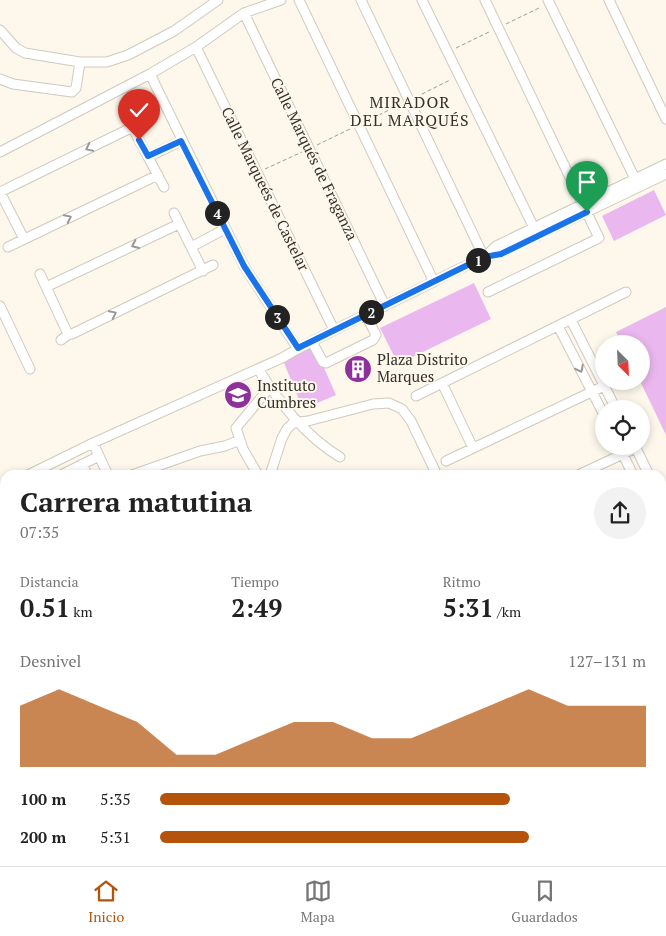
<!DOCTYPE html>
<html lang="es">
<head>
<meta charset="utf-8">
<style>
  body { margin:0; font-family:"PT Serif",serif; background:#f2f2f2; color:#222; height:100vh; display:flex; flex-direction:column; font-size:19px; white-space:nowrap }
  * { box-sizing:border-box; margin:0 }
  p { font-size:16px; color:#767676 }
  .icon { flex:none; width:28px; height:28px; fill:none; stroke:currentColor; stroke-width:2; stroke-linecap:round; stroke-linejoin:round }
  .map { position:relative; flex:1; overflow:hidden }
  .side { position:absolute; left:0px; top:470px; width:666px; height:396px; display:flex; flex-direction:column; background:#fff; border-radius:15px 15px 0 0; box-shadow:0 2px 8px #0003 }
  .side>* { flex:none }
  .needle { width:32px; rotate:156deg }
  .fabs { position:absolute; left:595px; top:335px; display:grid; gap:10px }
  .fabs a { display:grid; place-items:center; width:55px; height:55px; border-radius:50%; background:#fff; box-shadow:0 2px 8px #0003; font-size:25px }
  .pin { position:absolute; display:grid; place-items:center; width:42px; height:42px; color:#fff; margin:-51px -21px; border-radius:50% 50% 50% 0; rotate:-45deg; box-shadow:0 0 5px #0007 }
  .pin .icon { rotate:45deg }
  .km { position:absolute; width:25px; height:25px; margin:-12px; border-radius:50%; background:#222; color:#fff; font-size:14px; line-height:25px; text-align:center }
  .round { display:grid; place-items:center; flex:none; width:52px; height:52px; border-radius:26px; background:#f2f2f2 }
  .summary { display:flex; align-items:center; justify-content:space-between; height:85px; padding:0 20px }
  h1 { font-size:28px; font-weight:800; line-height:38px }
  .stats { display:grid; grid-template-columns:repeat(3,1fr); gap:8px; height:85px; padding:5px 20px }
  .stats div { display:grid; align-content:center }
  .stats b { font-size:25px; font-weight:800 }
  .stats small { font-size:14px; font-weight:400 }
  .stats p { font-size:14px }
  .chart { height:140px; padding:10px 20px }
  .chart p { display:flex; justify-content:space-between }
  .chart svg { width:100%; height:90px; margin-top:5px; fill:#b45309; opacity:.7 }
  ul { padding:0 20px; list-style:none; font-size:16px }
  li { display:grid; grid-template-columns:80px 60px 1fr; align-items:center; height:38px }
  li i { height:12px; border-radius:6px; background:#b45309 }
  .menu { display:flex; justify-content:space-around; align-items:center; height:70px; border-top:1px solid #e0e0e0; background:#fff; font-size:14px; color:#767676 }
  .menu a { display:grid; justify-items:center; gap:2px }
  .menu .selected { color:#b45309 }
  .map>svg:first-child { display:block }
  .green { fill:#eab7ef }
  .lines { fill:none; stroke-linecap:round; stroke-linejoin:round }
  .minor-casing { stroke:#cfcabe; stroke-width:11 }
  .path { stroke:#a09d93; stroke-width:1; stroke-dasharray:4 2.5; stroke-linecap:butt }
  .minor { stroke:#fff; stroke-width:9 }
  .oneway { stroke:#999896 }
  .route-casing { stroke:#fff; stroke-width:10 }
  .route { stroke:#1a73e8; stroke-width:6 }
  .labels { text-anchor:middle; stroke-width:4; stroke-linejoin:round; paint-order:stroke }
  .street-label { font-size:15px; fill:#33312c; stroke:#fdf8eb }
  .poi-label { font-size:15px; fill:#33312c; stroke:#fdf8eb; text-anchor:start }
  .neighbourhood-label { font-size:16px; letter-spacing:1px; fill:#33312c; stroke:#fdf8eb }
</style>
</head>
<body>
<div class="map">
<svg width="666" height="866" viewBox="0 0 666 866">
  <rect width="100%" height="100%" fill="#fdf8eb"/>
  <path class="green" d="M654,190L666,215L614,241L602,216Z
    M474,283L491,319L398,364L380,328Z
    M666,307V435L640,381H641V344H621L616,332Z
    M314,345L336,395L303,409L282,358Z"/>
  <g class="lines">
    <g class="minor-casing">
      <path id="minor" d="M299,0L434,282
        M361,0L484,257
        M422,0L538,236
        M485,0L599,238L488,292
        M548,0L639,187
        M609,0L666,119
        M244,13L385,306
        M0,30L16,48L25,53L80,62H107L128,55L174,31L218,0
        M196,47L334,330
        M150,74L244,266L298,349
        M0,79L13,84L72,92L76,88L80,62
        M132,127L164,187
        M0,152L150,74L196,47L244,13L281,0
        M148,157L181,141
        M0,192L143,122
        M0,192L24,239
        M174,213L203,271
        M8,247L158,175
        M191,247L225,229
        M485,257L496,246L666,164
        M40,274L67,332L69,334
        M46,287L179,224
        M0,306L30,369
        M571,320L616,409
        M558,326L604,415
        M61,340L69,334H72L213,265
        M312,342L323,362L326,363L373,340L376,335L366,315
        M258,369C280,403 305,436 340,457
        M442,383L473,448
        M416,396L626,292
        M93,443L108,475
        M619,446L633,475
        M635,446L649,475
        M446,461L604,386
        M82,464L87,475
        M28,475L93,443L282,358C323,334 368,314 411,293C440,279 470,261 501,253L666,174
        M61,475L99,456
        M132,475L200,451L225,446L240,440
        M258,475L243,449L236,428L270,387
        M270,475L282,438L287,429L293,423L308,421L373,404L389,403L402,409L411,421L437,475
        M578,475L636,448
        M0,489L5,486
        M661,507L666,517
        M661,538L666,544
        M661,593L666,590
        M661,669L666,667
        M661,728L666,726
        M661,757L666,753
        M661,793L666,791
        M661,820L666,829
        M0,840L5,851
        M661,848L666,846
        M10,861L12,866
        M147,861L149,866
        M413,861L415,866
        M313,866L323,861
        M432,866L438,863
        M469,866L479,861
        M507,866L517,861
        M622,866L632,861"/>
    </g>
    <path class="path" d="M506,24L541,7
      M456,48L491,31
      M416,97L450,80
      M367,121L401,104
      M317,145L352,128
      M265,169L302,152
      M0,612L5,619
      M0,782L5,780
      M121,861L123,866"/>
    <use href="#minor" class="minor"/>
  </g>
  <defs><path id="oneway-chevron" d="M-2-3.5L2.5 0L-2 3.5" fill="none" stroke-width="1.6" stroke-linecap="round" stroke-linejoin="round" transform="scale(1.25)"/></defs>
  <g class="oneway">
    <use href="#oneway-chevron" transform="translate(89 148) rotate(154)"/>
    <use href="#oneway-chevron" transform="translate(68 218) rotate(-26)"/>
    <use href="#oneway-chevron" transform="translate(135 245) rotate(155)"/>
    <use href="#oneway-chevron" transform="translate(113 314) rotate(-26)"/>
    <use href="#oneway-chevron" transform="translate(580 369) rotate(63)"/>
  </g>
  <g class="lines">
    <g class="route-casing">
      <path id="route" d="M139,140L148,156L181,141L244,266L298,348L484,257L501,254L587,212"/>
    </g>
    <use href="#route" class="route"/>
  </g>
  <defs>
    <g id="building-disc" transform="scale(1.4375)"><circle r="9.5" fill="#8f319a" stroke="#fdf8eb"/><path d="M-4-6H4V6H1V3H-1V6H-4ZM-2.5-4.3h1.7v1.8h-1.7ZM.8-4.3h1.7v1.8H.8ZM-2.5-1h1.7V.8h-1.7ZM.8-1h1.7V.8H.8Z" fill="#fff"/></g>
    <g id="school-disc" transform="scale(1.4375)"><circle r="9.5" fill="#8f319a" stroke="#fdf8eb"/><path d="M0-5L7-2L0 1L-7-2ZM-4 1L0 2.5L4 1V4Q0 6-4 4Z" fill="#fff"/></g>
  </defs>
  <g fill-rule="evenodd">
    <use href="#building-disc" x="358" y="369"/>
    <use href="#school-disc" x="238" y="395"/>
  </g>
  <g class="labels">
    <g class="street-label">
      <text transform="translate(314 159) rotate(64)" y="5">Calle Marqués de Fraganza</text>
      <text transform="translate(265 189) rotate(64)" y="5">Calle Marqueés de Castelar</text>
    </g>
    <g class="poi-label">
      <text x="377" y="365">Plaza Distrito<tspan x="377" dy="17">Marques</tspan></text>
      <text x="257" y="391">Instituto<tspan x="257" dy="17">Cumbres</tspan></text>
    </g>
    <g class="neighbourhood-label">
      <text x="410" y="108">MIRADOR<tspan x="410" dy="18">DEL MARQUÉS</tspan></text>
    </g>
  </g>
</svg>
<div class="fabs">
<a><svg class="needle" viewBox="-14 -14 28 28"><path d="M0-13l5 13h-10z" fill="#e53935"/><path d="M0 13l5-13h-10z" fill="#767676"/></svg></a>
<a><svg class="icon" aria-label="locate" viewBox="0 0 24 24"><circle cx="12" cy="12" r="6"/><path d="M12 2v4M12 18v4M2 12h4M18 12h4"/></svg></a>
</div>
<div class="pin" style="left:587px;top:212px;background:#1e9e55"><svg class="icon" aria-label="arrive" viewBox="0 0 24 24"><path d="M6 21V4h12l-3 4 3 4H6"/></svg></div>
<div class="pin" style="left:139px;top:140px;background:#d93025"><svg class="icon" aria-label="check" viewBox="0 0 24 24"><path d="M5 12l5 5 9-10"/></svg></div>
<b class="km" style="left:478px;top:260px">1</b>
<b class="km" style="left:371px;top:312px">2</b>
<b class="km" style="left:277px;top:317px">3</b>
<b class="km" style="left:217px;top:213px">4</b>
<section class="side">
<div class="summary"><div><h1>Carrera matutina</h1><p>07:35</p></div><a class="round"><svg class="icon" aria-label="share" viewBox="0 0 24 24"><path d="M12 15V3M7 8l5-5 5 5M5 13v7h14v-7"/></svg></a></div>
<div class="stats">
<div><p>Distancia</p><b>0.51<small> km</small></b></div>
<div><p>Tiempo</p><b>2:49</b></div>
<div><p>Ritmo</p><b>5:31<small> /km</small></b></div>
</div>
<div class="chart"><p><span>Desnivel</span>127–131 m</p>
<svg viewBox="0 0 160 44" preserveAspectRatio="none"><path d="M0 44V14L10 6L20 14L30 22L40 38L50 38L60 30L70 22L80 22L90 30L100 30L110 22L120 14L130 6L140 14L150 14L160 14V44z"/></svg>
</div>
<ul>
<li><b>100 m</b>5:35<i style="width:72%"></i></li>
<li><b>200 m</b>5:31<i style="width:76%"></i></li>
</ul>
</section>
</div>
<nav class="menu">
<a class="selected"><svg class="icon" aria-label="home" viewBox="0 0 24 24"><path d="M3 11l9-7 9 7M6 9v11h12V9"/></svg>Inicio</a>
<a><svg class="icon" aria-label="map" viewBox="0 0 24 24"><path d="M3 6l6-2 6 2 6-2v14l-6 2-6-2-6 2zM9 4v14M15 6v14"/></svg>Mapa</a>
<a><svg class="icon" aria-label="saved" viewBox="0 0 24 24"><path d="M7 4h10v16l-5-4-5 4z"/></svg>Guardados</a>
</nav>
</body>
</html>
